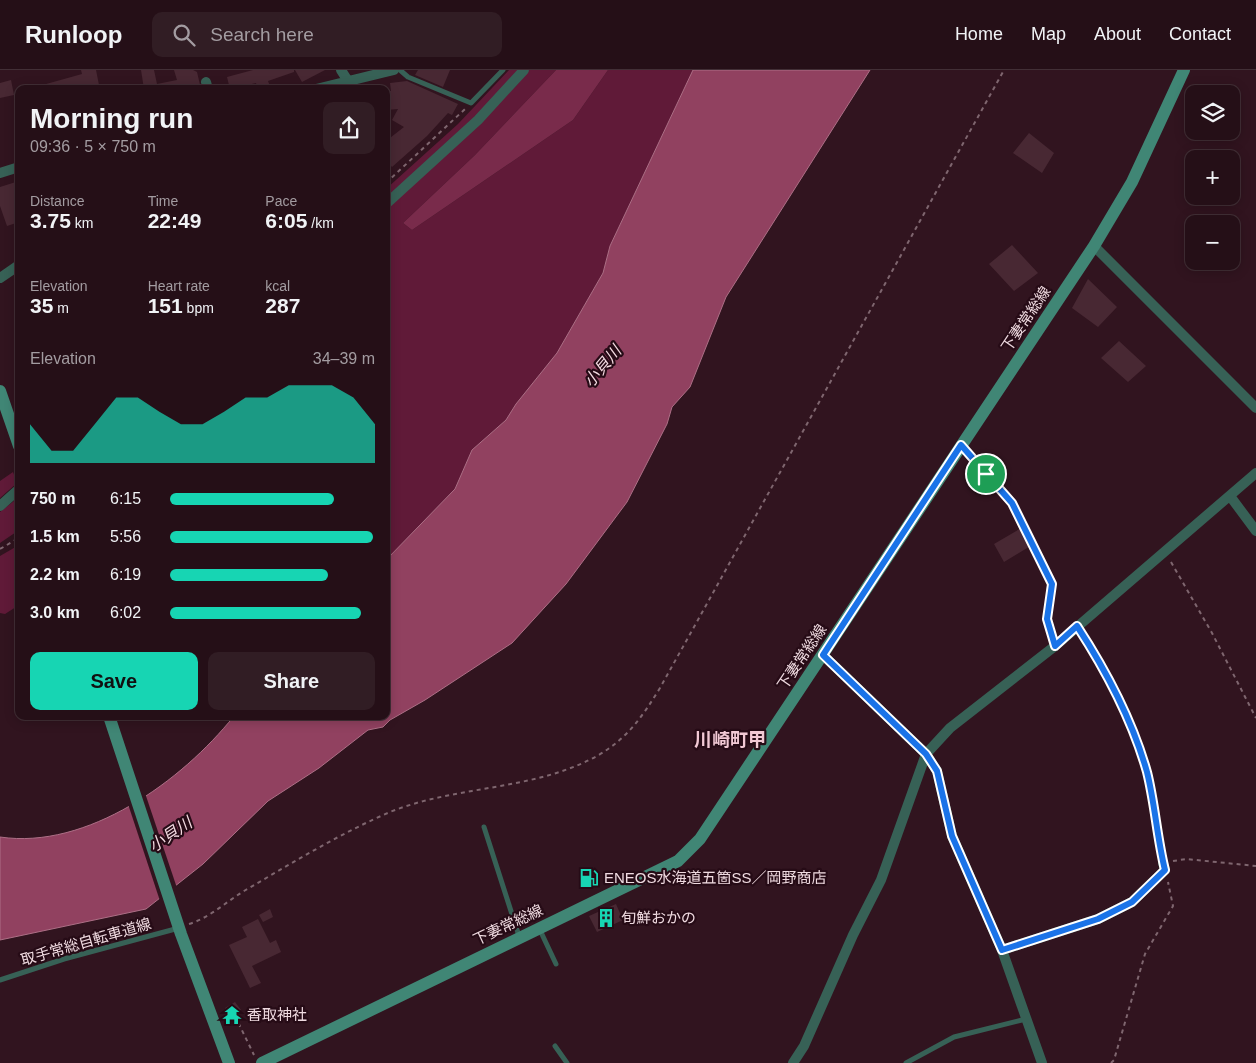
<!DOCTYPE html>
<html lang="en">
<head>
<meta charset="utf-8">
<style>
  body { margin:0; font-family:Arial,"Noto Sans JP",sans-serif; background:#311d24; color:#f1f3f6; height:100vh; display:flex; flex-direction:column; font-size:19px; white-space:nowrap }
  * { box-sizing:border-box; margin:0 }
  p { font-size:16px; color:#a39ca1 }
  .icon { flex:none; width:28px; height:28px; fill:none; stroke:currentColor; stroke-width:2; stroke-linecap:round; stroke-linejoin:round }
  .map { position:relative; flex:1; overflow:hidden }
  .panel { position:absolute; left:15px; top:15px; width:375px; height:635px; display:flex; flex-direction:column; background:#250f17; border-radius:10px; box-shadow:0 2px 12px #0003,0 0 0 1px #422f36 }
  .panel>* { flex:none }
  .tools { position:absolute; left:1185px; top:15px; display:grid; gap:10px }
  .tools a { display:grid; place-items:center; width:55px; height:55px; border-radius:10px; background:#250f17; box-shadow:0 2px 12px #0003,0 0 0 1px #422f36; font-size:25px }
  .pin { position:absolute; display:grid; place-items:center; width:42px; height:42px; color:#fff; margin:-21px; border:2px solid #fff; border-radius:50%; box-shadow:0 1px 5px #0007 }
  .round { display:grid; place-items:center; flex:none; width:52px; height:52px; border-radius:10px; background:#311d24 }
  .headline { display:flex; align-items:center; justify-content:space-between; height:85px; padding:0 15px }
  h1 { font-size:28px; font-weight:700; line-height:38px }
  .figures { display:grid; grid-template-columns:repeat(3,1fr); gap:8px; height:85px; padding:5px 15px }
  .figures div { display:grid; align-content:center }
  .figures b { font-size:21px; font-weight:700 }
  .figures small { font-size:14px; font-weight:400 }
  .figures p { font-size:14px }
  .chart { height:140px; padding:10px 15px }
  .chart p { display:flex; justify-content:space-between }
  .chart svg { width:100%; height:90px; margin-top:5px; fill:#17d5b3; opacity:.7 }
  .action { display:flex; gap:10px; margin-top:auto; padding:10px 15px }
  .action a { flex:1; height:58px; border-radius:10px; background:#17d5b3; color:#111; font-size:20px; font-weight:700; line-height:58px; text-align:center }
  .action a+a { background:#311d24; color:#f1f3f6 }
  ul { padding:0 15px; list-style:none; font-size:16px }
  li { display:grid; grid-template-columns:80px 60px 1fr; align-items:center; height:38px }
  li i { height:12px; border-radius:6px; background:#17d5b3 }
  header { display:flex; align-items:center; gap:30px; box-sizing:border-box; height:70px; padding:0 25px; background:#250f17; border-bottom:1px solid #422f36 }
  header strong { font-size:24px }
  nav { display:flex; gap:28px; margin-inline-start:auto; font-size:18px }
  .search { width:350px; height:45px; background:#311d24; display:flex; align-items:center; gap:12px; box-sizing:border-box; padding:0 18px; border-radius:10px; color:#a39ca1; font-size:19px }
  .map>svg:first-child { display:block }
  .green { fill:#601a38 }
  .forest { fill:#792b4b }
  .water { fill:#914160; stroke:#ad6f86 }
  .pier { fill:#31141f }
  .building { fill:#482833 }
  .lines { fill:none; stroke-linecap:round; stroke-linejoin:round }
  .path { stroke:#7f666f; stroke-width:2; stroke-dasharray:4 4; stroke-linecap:butt }
  .lane { stroke:#376156; stroke-width:5 }
  .street { stroke:#376156; stroke-width:10 }
  .secondary { stroke:#408675; stroke-width:12 }
  .route-casing { stroke:#fff; stroke-width:10 }
  .route { stroke:#1a73e8; stroke-width:6 }
  .labels { text-anchor:middle; stroke-width:4.5; stroke-linejoin:round; paint-order:stroke }
  .street-label { font-size:15px; fill:#efdae0; stroke:#260b16 }
  .poi-label { font-size:15px; fill:#efdae0; stroke:#260b16; text-anchor:start }
  .water-label { font-size:16px; font-style:italic; fill:#f5dce3; stroke:#260b16 }
  .quarter-label { font-size:18px; font-weight:bold; fill:#f1c8d4; stroke:#260b16 }
</style>
</head>
<body>
<header>
<strong>Runloop</strong>
<div class="search"><svg class="icon" aria-label="search" viewBox="0 0 24 24"><circle cx="10" cy="10" r="6"/><path d="M15 15l6 6"/></svg>Search here</div>
<nav><a>Home</a><a>Map</a><a>About</a><a>Contact</a></nav>
</header>
<div class="map">
<svg width="1256" height="993" viewBox="0 0 1256 993">
  <rect width="100%" height="100%" fill="#31141f"/>
  <path class="green" d="M509,0H520L463,61L386,129V119L458,54Z
    M529,0H556L475,85L403,153L412,160L573,50L608,0H693L610,176L603,203L557,283L516,334L506,350L472,380L455,419L386,490V139L516,16Z
    M13,402L17,413L0,428V411Z
    M19,427V460L0,473V442Z
    M19,475V535L5,544L0,543V486Z"/>
  <path class="forest" d="M556,0H608L573,50L412,160L403,153L475,85Z"/>
  <path class="water" d="M693,0H870L726,227L690,317L672,337L667,354L627,432L566,514L512,573L425,630L390,650L383,657L368,660L319,698L268,731L203,794L146,839L0,870V767C87,780 182,711 234,646H386V490L455,419L472,380L506,350L516,334L557,283L603,203L610,176Z"/>
  <path class="pier" d="M145,723L177,818L160,831L128,734Z"/>
  <path class="building" d="M81,0H96L99,15L79,19H39V16L82,4Z
    M141,0H154L157,14L177,10L174,0H193L197,2L201,19H144Z
    M253,0H294V2L268,11L271,19H258L256,13L230,19L227,7Z
    M295,0H325L302,12Z
    M418,0H450L443,17L415,5Z
    M11,10L14,25L0,28V13Z
    M407,11L458,34L452,45L448,43L427,66L392,97L386,90V71L404,57L392,50L398,39L386,40V21H391L390,13Z
    M1029,63L1054,83L1042,103L1013,83Z
    M19,111V152L7,156L0,136V117Z
    M1012,175L1038,203L1014,221L989,194Z
    M1088,209L1117,237L1098,257L1072,238Z
    M1119,271L1146,296L1128,312L1101,288Z
    M1028,454L1037,472L1004,492L994,474Z
    M616,834L623,850L597,862L589,846Z
    M270,839L273,847L263,852L259,845Z
    M258,849L270,873L276,870L281,882L252,896L261,913L250,918L229,875L247,867L242,857Z
    M235,932L241,940L231,947L225,938Z"/>
  <g class="lines">
    <path class="path" d="M386,113L465,39
      M970,385L1012,433L1052,514L1047,549L1052,564
      M0,479L19,468
      M1171,492L1212,563L1256,648
      M1084,567C1111,609 1132,652 1146,701C1154,728 1157,756 1162,784
      M1173,791L1186,789L1256,796
      M189,854C209,848 226,832 244,821C292,793 339,764 390,742C457,715 533,721 597,686C628,668 642,647 660,618L1004,0
      M235,946L254,985
      M1111,993L1114,990L1145,884L1173,836L1168,812"/>
    <path class="lane" d="M400,0L408,7L471,33L503,0
      M484,757L519,866
      M539,858L556,894
      M0,910L64,889L179,858
      M555,976L567,993
      M906,993L954,967L1026,949"/>
    <path class="street" d="M341,0L348,11
      M206,12L208,19
      M316,19L394,0
      M0,103L19,97
      M386,134L478,50L524,0
      M1094,176L1256,338
      M0,208L19,195
      M1230,426L1256,461
      M0,436L19,419
      M823,585L926,684L937,701L952,766L1002,880L1042,993
      M1002,880L1098,849L1132,832L1165,800L1163,793
      M793,993L804,976L853,865L881,810L926,684L950,658L1055,576L1256,403"/>
    <path class="secondary" d="M0,321L19,376
      M109,646L181,864L229,993
      M262,993L678,791L700,769L1094,176L1132,112L1184,0"/>
  </g>
  <g class="lines">
    <g class="route-casing">
      <path id="route" d="M961,375L1012,433L1052,514L1047,549L1055,576L1077,556C1107,602 1132,649 1147,702C1155,734 1157,768 1165,800L1132,832L1098,849L1002,880L952,766L937,701L926,684L823,585Z"/>
    </g>
    <use href="#route" class="route"/>
  </g>
  <defs>
    <g id="fuel-bare" transform="scale(1.5)"><path d="M-5.5-6h7V0h2V4h1.3V-2.5L3-4.5l.8-.8L6-3V5H2.5V1h-1V6h-7ZM-4.2-4.7v3.2H.2V-4.7Z" fill="#17d5b3" stroke="#260b16" stroke-width="2.5" paint-order="stroke"/></g>
    <g id="building-bare" transform="scale(1.5)"><path d="M-4-6H4V6H1V3H-1V6H-4ZM-2.5-4.3h1.7v1.8h-1.7ZM.8-4.3h1.7v1.8H.8ZM-2.5-1h1.7V.8h-1.7ZM.8-1h1.7V.8H.8Z" fill="#17d5b3" stroke="#260b16" stroke-width="2.5" paint-order="stroke"/></g>
    <g id="temple-bare" transform="scale(1.5)"><path d="M0-6L5-2H3V0L6.5 2.5H4V6H1.5V3h-3V6H-4V2.5H-6.5L-3 0V-2H-5Z" fill="#17d5b3" stroke="#260b16" stroke-width="2.5" paint-order="stroke"/></g>
  </defs>
  <g fill-rule="evenodd">
    <use href="#fuel-bare" x="589" y="808"/>
    <use href="#building-bare" x="606" y="848"/>
    <use href="#temple-bare" x="232" y="945"/>
  </g>
  <g class="labels">
    <g class="street-label">
      <text transform="translate(1026 249) rotate(-56)" y="5">下妻常総線</text>
      <text transform="translate(802 587) rotate(-56)" y="5">下妻常総線</text>
      <text transform="translate(508 855) rotate(-25)" y="5">下妻常総線</text>
      <text transform="translate(86 872) rotate(-16)" y="5">取手常総自転車道線</text>
    </g>
    <g class="poi-label">
      <text x="604" y="813">ENEOS水海道五箇SS／岡野商店</text>
      <text x="621" y="853">旬鮮おかの</text>
      <text x="247" y="950">香取神社</text>
    </g>
    <g class="water-label">
      <text transform="translate(602 296) rotate(-50)" y="6">小貝川</text>
      <text transform="translate(170 764) rotate(-34)" y="6">小貝川</text>
    </g>
    <g class="quarter-label">
      <text x="730" y="676">川崎町甲</text>
    </g>
  </g>
</svg>
<div class="tools">
<a><svg class="icon" aria-label="layers" viewBox="0 0 24 24"><path d="M12 4l9 5-9 5-9-5zM3 14l9 5 9-5"/></svg></a>
<a>+</a>
<a>−</a>
</div>
<div class="pin" style="left:986px;top:404px;background:#1e9e55"><svg class="icon" aria-label="arrive" viewBox="0 0 24 24"><path d="M6 21V4h12l-3 4 3 4H6"/></svg></div>
<section class="panel">
<div class="headline"><div><h1>Morning run</h1><p>09:36 · 5 × 750 m</p></div><a class="round"><svg class="icon" aria-label="share" viewBox="0 0 24 24"><path d="M12 15V3M7 8l5-5 5 5M5 13v7h14v-7"/></svg></a></div>
<div class="figures">
<div><p>Distance</p><b>3.75<small> km</small></b></div>
<div><p>Time</p><b>22:49</b></div>
<div><p>Pace</p><b>6:05<small> /km</small></b></div>
</div>
<div class="figures">
<div><p>Elevation</p><b>35<small> m</small></b></div>
<div><p>Heart rate</p><b>151<small> bpm</small></b></div>
<div><p>kcal</p><b>287</b></div>
</div>
<div class="chart"><p><span>Elevation</span>34–39 m</p>
<svg viewBox="0 0 160 44" preserveAspectRatio="none"><path d="M0 44V25L10 38L20 38L30 25L40 12L50 12L60 19L70 25L80 25L90 19L100 12L110 12L120 6L130 6L140 6L150 12L160 25V44z"/></svg>
</div>
<ul>
<li><b>750 m</b>6:15<i style="width:80%"></i></li>
<li><b>1.5 km</b>5:56<i style="width:99%"></i></li>
<li><b>2.2 km</b>6:19<i style="width:77%"></i></li>
<li><b>3.0 km</b>6:02<i style="width:93%"></i></li>
</ul>
<div class="action"><a>Save</a><a>Share</a></div>
</section>
</div>
</body>
</html>
